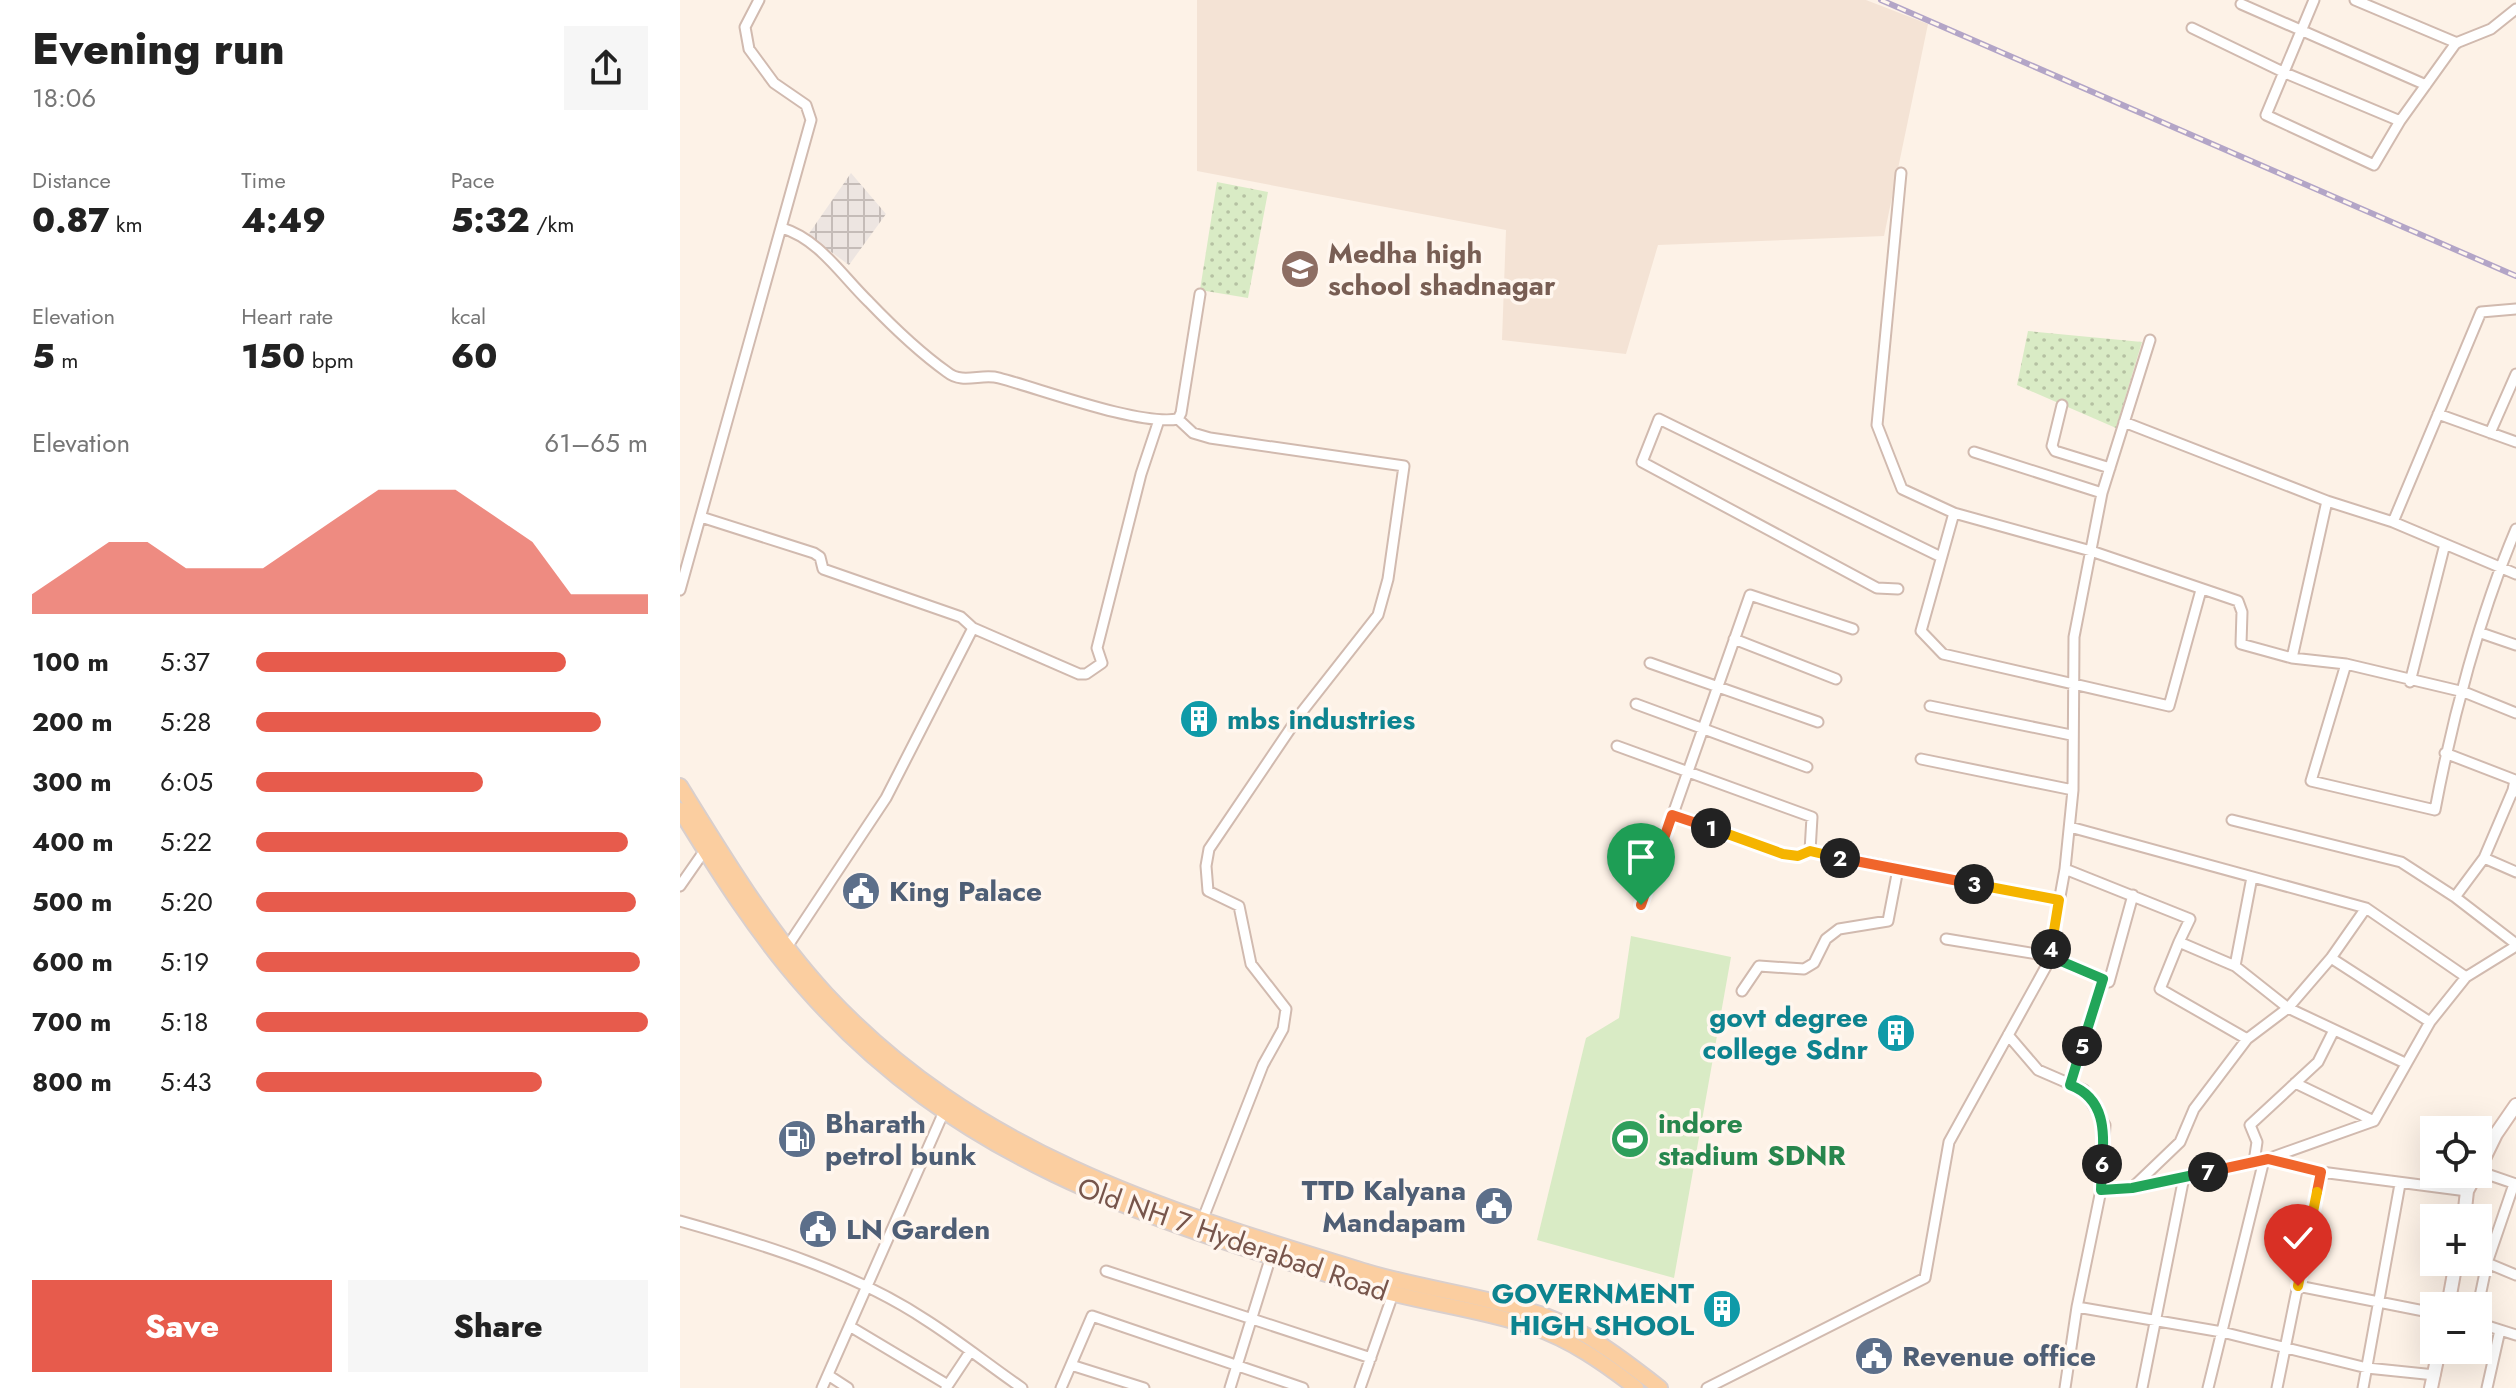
<!DOCTYPE html>
<html lang="en">
<head>
<meta charset="utf-8">
<style>
  body { margin:0; font-family:Jost,sans-serif; background:#f6f6f6; color:#222; height:100vh; display:flex; flex-direction:column; font-size:30px; white-space:nowrap }
  * { box-sizing:border-box; margin:0 }
  p { font-size:26px; color:#767676 }
  .icon { flex:none; width:44px; height:44px; fill:none; stroke:currentColor; stroke-width:2; stroke-linecap:round; stroke-linejoin:round }
  .map { position:relative; flex:1; overflow:hidden }
  .sheet { display:flex; flex-direction:column; background:#fff; width:680px }
  .sheet>* { flex:none }
  .buttons { position:absolute; left:1740px; top:1116px; display:grid; gap:16px }
  .buttons a { display:grid; place-items:center; width:72px; height:72px; border-radius:0px; background:#fff; box-shadow:0 8px 32px #0002; font-size:40px }
  .pin { position:absolute; display:grid; place-items:center; width:68px; height:68px; color:#fff; margin:-82px -34px; border-radius:50% 50% 50% 0; rotate:-45deg; box-shadow:0 0 8px #0007 }
  .pin .icon { rotate:45deg }
  .km { position:absolute; width:40px; height:40px; margin:-20px; border-radius:50%; background:#222; color:#fff; font-size:22px; line-height:40px; text-align:center }
  .round { display:grid; place-items:center; flex:none; width:84px; height:84px; border-radius:0px; background:#f6f6f6 }
  .headline { display:flex; align-items:center; justify-content:space-between; height:136px; padding:0 32px }
  h1 { font-size:44px; font-weight:800; line-height:60px }
  .metrics { display:grid; grid-template-columns:repeat(3,1fr); gap:12px; height:136px; padding:8px 32px }
  .metrics div { display:grid; align-content:center }
  .metrics b { font-size:34px; font-weight:800 }
  .metrics small { font-size:22px; font-weight:400 }
  .metrics p { font-size:22px }
  .chart { height:224px; padding:16px 32px }
  .chart p { display:flex; justify-content:space-between }
  .chart svg { width:100%; height:144px; margin-top:8px; fill:#e75b4c; opacity:.7 }
  .button { display:flex; gap:16px; margin-top:auto; padding:16px 32px }
  .button a { flex:1; height:92px; border-radius:0px; background:#e75b4c; color:#fff; font-size:32px; font-weight:800; line-height:92px; text-align:center }
  .button a+a { background:#f6f6f6; color:#222 }
  ul { padding:0 32px; list-style:none; font-size:26px }
  li { display:grid; grid-template-columns:128px 96px 1fr; align-items:center; height:60px }
  li i { height:20px; border-radius:10px; background:#e75b4c }
  main { display:flex; flex:1; min-height:0 }
  .map>svg:first-child { display:block }
  .residential { fill:#f4e3d5 }
  .industrial { fill:url(#industrial-grid) }
  .grass { fill:url(#grass-dots) }
  .garden { fill:#d9ebc5 }
  .lines { fill:none; stroke-linecap:round; stroke-linejoin:round }
  .street-casing { stroke:#d1baaf; stroke-width:13 }
  .secondary-casing { stroke:#d7bbaf; stroke-width:16 }
  .primary-casing { stroke:#d9cfcd; stroke-width:18 }
  .street { stroke:#fff; stroke-width:9 }
  .secondary { stroke:#fff; stroke-width:12 }
  .primary { stroke:#fbcea0; stroke-width:14 }
  .rail-casing { stroke:#b3a5c7; stroke-width:6 }
  .rail { stroke:#fff6ee; stroke-width:3; stroke-dasharray:9; stroke-linecap:butt }
  .split-1-casing { stroke:#fff; stroke-width:16 }
  .split-2-casing { stroke:#fff; stroke-width:16 }
  .split-3-casing { stroke:#fff; stroke-width:16 }
  .split-4-casing { stroke:#fff; stroke-width:16 }
  .split-5-casing { stroke:#fff; stroke-width:16 }
  .split-6-casing { stroke:#fff; stroke-width:16 }
  .split-7-casing { stroke:#fff; stroke-width:16 }
  .split-8-casing { stroke:#fff; stroke-width:16 }
  .split-9-casing { stroke:#fff; stroke-width:16 }
  .split-1 { stroke:#f0652b; stroke-width:10 }
  .split-2 { stroke:#f5b400; stroke-width:10 }
  .split-3 { stroke:#f0652b; stroke-width:10 }
  .split-4 { stroke:#f5b400; stroke-width:10 }
  .split-5 { stroke:#22a559; stroke-width:10 }
  .split-6 { stroke:#22a559; stroke-width:10 }
  .split-7 { stroke:#22a559; stroke-width:10 }
  .split-8 { stroke:#f0652b; stroke-width:10 }
  .split-9 { stroke:#f5b400; stroke-width:10 }
  .labels { text-anchor:middle; stroke-width:7; stroke-linejoin:round; paint-order:stroke }
  .education-label { font-size:28px; font-weight:bold; fill:#785e54; stroke:#fff6ee; text-anchor:start }
  .culture-label { font-size:28px; font-weight:bold; fill:#0d838f; stroke:#fff6ee; text-anchor:end }
  .service-label { font-size:28px; font-weight:bold; fill:#4e5e75; stroke:#fff6ee; text-anchor:start }
  .leisure-label { font-size:28px; font-weight:bold; fill:#27864d; stroke:#fff6ee; text-anchor:start }
  .street-label { font-size:28px; fill:#77554b; stroke:#fff6ee }
</style>
</head>
<body>
<main>
<section class="sheet">
<div class="headline"><div><h1>Evening run</h1><p>18:06</p></div><a class="round"><svg class="icon" aria-label="share" viewBox="0 0 24 24"><path d="M12 15V3M7 8l5-5 5 5M5 13v7h14v-7"/></svg></a></div>
<div class="metrics">
<div><p>Distance</p><b>0.87<small> km</small></b></div>
<div><p>Time</p><b>4:49</b></div>
<div><p>Pace</p><b>5:32<small> /km</small></b></div>
</div>
<div class="metrics">
<div><p>Elevation</p><b>5<small> m</small></b></div>
<div><p>Heart rate</p><b>150<small> bpm</small></b></div>
<div><p>kcal</p><b>60</b></div>
</div>
<div class="chart"><p><span>Elevation</span>61–65 m</p>
<svg viewBox="0 0 160 44" preserveAspectRatio="none"><path d="M0 44V38L10 30L20 22L30 22L40 30L50 30L60 30L70 22L80 14L90 6L100 6L110 6L120 14L130 22L140 38L150 38L160 38V44z"/></svg>
</div>
<ul>
<li><b>100 m</b>5:37<i style="width:79%"></i></li>
<li><b>200 m</b>5:28<i style="width:88%"></i></li>
<li><b>300 m</b>6:05<i style="width:58%"></i></li>
<li><b>400 m</b>5:22<i style="width:95%"></i></li>
<li><b>500 m</b>5:20<i style="width:97%"></i></li>
<li><b>600 m</b>5:19<i style="width:98%"></i></li>
<li><b>700 m</b>5:18<i style="width:100%"></i></li>
<li><b>800 m</b>5:43<i style="width:73%"></i></li>
</ul>
<div class="button"><a>Save</a><a>Share</a></div>
</section>
<div class="map">
<svg width="1836" height="1388" viewBox="0 0 1836 1388">
  <defs>
    <pattern id="industrial-grid" width="8" height="8" patternUnits="userSpaceOnUse" patternTransform="scale(2)"><rect width="8" height="8" fill="#ede5e1"/><path d="M0 4h8M4 0v8" fill="none" stroke="#c5bcb8"/></pattern>
    <pattern id="grass-dots" width="8" height="8" patternUnits="userSpaceOnUse" patternTransform="scale(2)"><rect width="8" height="8" fill="#d9ebc5"/><path d="M2 2h.1M6 6h.1" fill="none" stroke="#b5c1a2" stroke-width="1.8" stroke-linecap="round"/></pattern>
  </defs>
  <rect width="100%" height="100%" fill="#fdf2e7"/>
  <path class="residential" d="M517,0H1186L1248,24L1204,236L978,245L946,354L822,340L826,230L517,171Z"/>
  <path class="industrial" d="M171,173L206,214L169,265L128,235Z"/>
  <path class="grass" d="M537,182L588,192L568,298L520,290Z
    M1348,331L1462,342L1436,428L1337,385Z"/>
  <path class="garden" d="M951,936L1051,957L994,1278L857,1240L906,1038L939,1018Z"/>
  <g class="lines">
    <g class="street-casing">
      <path id="street" d="M1634,0L1586,115L1694,165L1720,121
        M1675,0L1777,43
        M1561,4L1746,85
        M1512,28L1603,72L1720,121L1776,43L1811,29L1836,9
        M1221,173L1197,425L1222,489L1274,513L1241,631L1263,654L1489,706L1521,590
        M102,228C139,239 162,276 189,302C213,327 239,352 267,372C283,385 301,373 319,378C361,389 459,426 498,419L501,413L520,294
        M1382,405L1372,446L1375,451L1430,468
        M1758,414L1836,442
        M498,419L513,433L530,438L724,466L708,579L698,615L621,713L529,849L526,866L528,891L559,906L571,964L606,1009L603,1029L583,1065L522,1221
        M1444,422L1647,501
        M1810,433L1836,374
        M1294,452L1422,493
        M1274,513L1411,551L1558,601L1562,612L1561,644L1612,658
        M21,517L134,553L140,557L143,569L281,617L293,628L206,798L107,947
        M1713,522L1801,312L1836,309
        M1836,529C1800,614 1772,719 1755,810L1631,781L1666,664L1784,692L1836,713
        M1218,589L1197,588L962,462L979,419L1261,557
        M0,590L131,120L126,105L94,83L69,49L65,27L79,0
        M293,628L399,674H406L422,663L417,648L461,474L479,420
        M1801,633L1836,645
        M1054,639L1156,679
        M970,663L1138,722
        M1666,664L1612,658L1647,501L1713,522L1836,574
        M1730,682L1765,544
        M956,704L1127,767
        M1250,706L1391,735
        M937,746L1132,817L1130,851
        M1765,753L1835,780L1833,790L1836,792
        M1241,759L1393,790
        M1833,790L1804,858L1775,897L1836,944
        M992,815L1103,854L1118,856L1130,851L1379,900
        M1552,820L1721,862L1775,897
        M1390,827L1686,908L1786,977L1836,946
        M1804,858L1836,872
        M1385,869L1510,919L1499,942L1555,966L1608,1008L1725,1063
        M0,886L25,850
        M961,905L1070,595L1173,629
        M1266,939L1369,956L1429,982L1453,895
        M1499,942L1480,989L1567,1039
        M1651,958L1750,1022L1786,977
        M1555,966L1572,877
        M1062,991L1079,966L1124,969L1134,963L1146,939L1159,929L1208,921L1218,869
        M1328,1035L1358,1070L1404,1090L1425,1125L1421,1190L1452,1188L1500,1142L1514,1109L1567,1039L1608,1008L1651,958L1686,908
        M1615,1083L1694,1121
        M1390,1085L1423,979
        M1590,1158L1694,1121L1750,1022
        M1574,1162L1577,1142L1570,1125L1638,1062L1654,1030
        M1798,1171L1836,1184
        M1834,1184L1807,1263L1836,1275
        M1455,1187L1588,1159L1641,1172L1787,1191
        M0,1221C82,1244 174,1272 246,1320C279,1341 310,1366 342,1388
        M426,1271L691,1358
        M1618,1286L1754,1313
        M1798,1306L1807,1263
        M1397,1307L1542,1332L1687,1368L1755,1375
        M1798,1323L1836,1335
        M171,1327L268,1385
        M391,1365L464,1388
        M148,1375L168,1388
        M142,1388L266,1107
        M266,1388L290,1352
        M381,1388L412,1316L623,1388
        M550,1388L591,1256
        M680,1388L713,1294
        M1027,1388L1245,1278L1269,1142L1368,963L1385,869L1393,790L1394,637L1422,493L1470,340
        M1385,1388L1397,1307L1421,1190
        M1462,1388L1504,1177
        M1528,1388L1584,1160
        M1597,1388L1641,1172
        M1683,1388L1720,1184
        M1807,1388L1820,1330"/>
    </g>
    <g class="secondary-casing">
      <path id="secondary" d="M1798,1171L1816,1134L1836,1105
        M1784,1218L1787,1191L1796,1174
        M1768,1306L1776,1262
        M1751,1388L1759,1350"/>
    </g>
    <g class="primary-casing">
      <path id="primary" d="M0,786C44,857 89,932 146,994C295,1154 484,1210 687,1272C744,1289 806,1296 863,1315C907,1331 944,1360 980,1388
        M0,810C38,872 77,934 125,988C280,1165 472,1220 688,1287C742,1303 799,1309 853,1327C891,1340 924,1363 956,1388"/>
    </g>
    <use href="#street" class="street"/>
    <use href="#secondary" class="secondary"/>
    <use href="#primary" class="primary"/>
    <g class="rail-casing">
      <path id="rail" d="M1201,0L1836,276"/>
    </g>
    <use href="#rail" class="rail"/>
  </g>
  <g class="lines">
    <g class="split-1-casing">
      <path id="split-1" d="M961,905L992,815L1031,828"/>
    </g>
    <g class="split-2-casing">
      <path id="split-2" d="M1031,828L1103,854L1118,856L1130,851L1160,858"/>
    </g>
    <g class="split-3-casing">
      <path id="split-3" d="M1160,858L1294,884"/>
    </g>
    <g class="split-4-casing">
      <path id="split-4" d="M1294,884L1379,900L1371,949"/>
    </g>
    <g class="split-5-casing">
      <path id="split-5" d="M1371,949L1369,956L1423,979L1402,1046"/>
    </g>
    <g class="split-6-casing">
      <path id="split-6" d="M1402,1046L1390,1085C1425,1098 1425,1132 1422,1164"/>
    </g>
    <g class="split-7-casing">
      <path id="split-7" d="M1422,1164L1421,1190L1452,1188L1528,1172"/>
    </g>
    <g class="split-8-casing">
      <path id="split-8" d="M1528,1172L1588,1159L1641,1172L1637,1192"/>
    </g>
    <g class="split-9-casing">
      <path id="split-9" d="M1618,1286L1637,1192"/>
    </g>
    <use href="#split-1" class="split-1"/>
    <use href="#split-2" class="split-2"/>
    <use href="#split-3" class="split-3"/>
    <use href="#split-4" class="split-4"/>
    <use href="#split-5" class="split-5"/>
    <use href="#split-6" class="split-6"/>
    <use href="#split-7" class="split-7"/>
    <use href="#split-8" class="split-8"/>
    <use href="#split-9" class="split-9"/>
  </g>
  <defs>
    <g id="school-disc" transform="scale(2)"><circle r="9.5" fill="#8d6e63" stroke="#fff6ee"/><path d="M0-5L7-2L0 1L-7-2ZM-4 1L0 2.5L4 1V4Q0 6-4 4Z" fill="#fff"/></g>
    <g id="building-disc" transform="scale(2)"><circle r="9.5" fill="#0f9aa8" stroke="#fff6ee"/><path d="M-4-6H4V6H1V3H-1V6H-4ZM-2.5-4.3h1.7v1.8h-1.7ZM.8-4.3h1.7v1.8H.8ZM-2.5-1h1.7V.8h-1.7ZM.8-1h1.7V.8H.8Z" fill="#fff"/></g>
    <g id="civic-disc" transform="scale(2)"><circle r="9.5" fill="#5c6f8a" stroke="#fff6ee"/><path d="M-.6-6.5H3V-4.5H.6V-3L4-1V1h2V6H-6V1h2V-1L-.6-3ZM-1.2 2.5V6h2.4V2.5Z" fill="#fff"/></g>
    <g id="fuel-disc" transform="scale(2)"><circle r="9.5" fill="#5c6f8a" stroke="#fff6ee"/><path d="M-5.5-6h7V0h2V4h1.3V-2.5L3-4.5l.8-.8L6-3V5H2.5V1h-1V6h-7ZM-4.2-4.7v3.2H.2V-4.7Z" fill="#fff"/></g>
    <g id="stadium-disc" transform="scale(2)"><circle r="9.5" fill="#2e9e5b" stroke="#fff6ee"/><path d="M0-5a6.5 5 0 1 0 0 10a6.5 5 0 1 0 0-10ZM-3.5-1.8h7v3.6h-7Z" fill="#fff"/></g>
  </defs>
  <g fill-rule="evenodd">
    <use href="#school-disc" x="620" y="269"/>
    <use href="#building-disc" x="519" y="719"/>
    <use href="#civic-disc" x="181" y="891"/>
    <use href="#building-disc" x="1216" y="1033"/>
    <use href="#fuel-disc" x="117" y="1139"/>
    <use href="#stadium-disc" x="950" y="1139"/>
    <use href="#civic-disc" x="814" y="1206"/>
    <use href="#civic-disc" x="138" y="1229"/>
    <use href="#building-disc" x="1042" y="1309"/>
    <use href="#civic-disc" x="1194" y="1356"/>
  </g>
  <g class="labels">
    <g class="education-label">
      <text x="648" y="263">Medha high<tspan x="648" dy="32">school shadnagar</tspan></text>
    </g>
    <g class="culture-label">
      <text x="547" y="729" text-anchor="start">mbs industries</text>
      <text x="1188" y="1027">govt degree<tspan x="1188" dy="32">college Sdnr</tspan></text>
      <text x="1014" y="1303">GOVERNMENT<tspan x="1014" dy="32">HIGH SHOOL</tspan></text>
    </g>
    <g class="service-label">
      <text x="209" y="901">King Palace</text>
      <text x="145" y="1133">Bharath<tspan x="145" dy="32">petrol bunk</tspan></text>
      <text x="786" y="1200" text-anchor="end">TTD Kalyana<tspan x="786" dy="32">Mandapam</tspan></text>
      <text x="166" y="1239">LN Garden</text>
      <text x="1222" y="1366">Revenue office</text>
    </g>
    <g class="leisure-label">
      <text x="978" y="1133">indore<tspan x="978" dy="32">stadium SDNR</tspan></text>
    </g>
    <g class="street-label">
      <text transform="translate(553 1239) rotate(19)" y="10">Old NH 7 Hyderabad Road</text>
    </g>
  </g>
</svg>
<div class="buttons">
<a><svg class="icon" aria-label="locate" viewBox="0 0 24 24"><circle cx="12" cy="12" r="6"/><path d="M12 2v4M12 18v4M2 12h4M18 12h4"/></svg></a>
<a>+</a>
<a>−</a>
</div>
<div class="pin" style="left:961px;top:905px;background:#1e9e55"><svg class="icon" aria-label="arrive" viewBox="0 0 24 24"><path d="M6 21V4h12l-3 4 3 4H6"/></svg></div>
<div class="pin" style="left:1618px;top:1286px;background:#d93025"><svg class="icon" aria-label="check" viewBox="0 0 24 24"><path d="M5 12l5 5 9-10"/></svg></div>
<b class="km" style="left:1031px;top:828px">1</b>
<b class="km" style="left:1160px;top:858px">2</b>
<b class="km" style="left:1294px;top:884px">3</b>
<b class="km" style="left:1371px;top:949px">4</b>
<b class="km" style="left:1402px;top:1046px">5</b>
<b class="km" style="left:1422px;top:1164px">6</b>
<b class="km" style="left:1528px;top:1172px">7</b>
</div>
</main>
</body>
</html>
